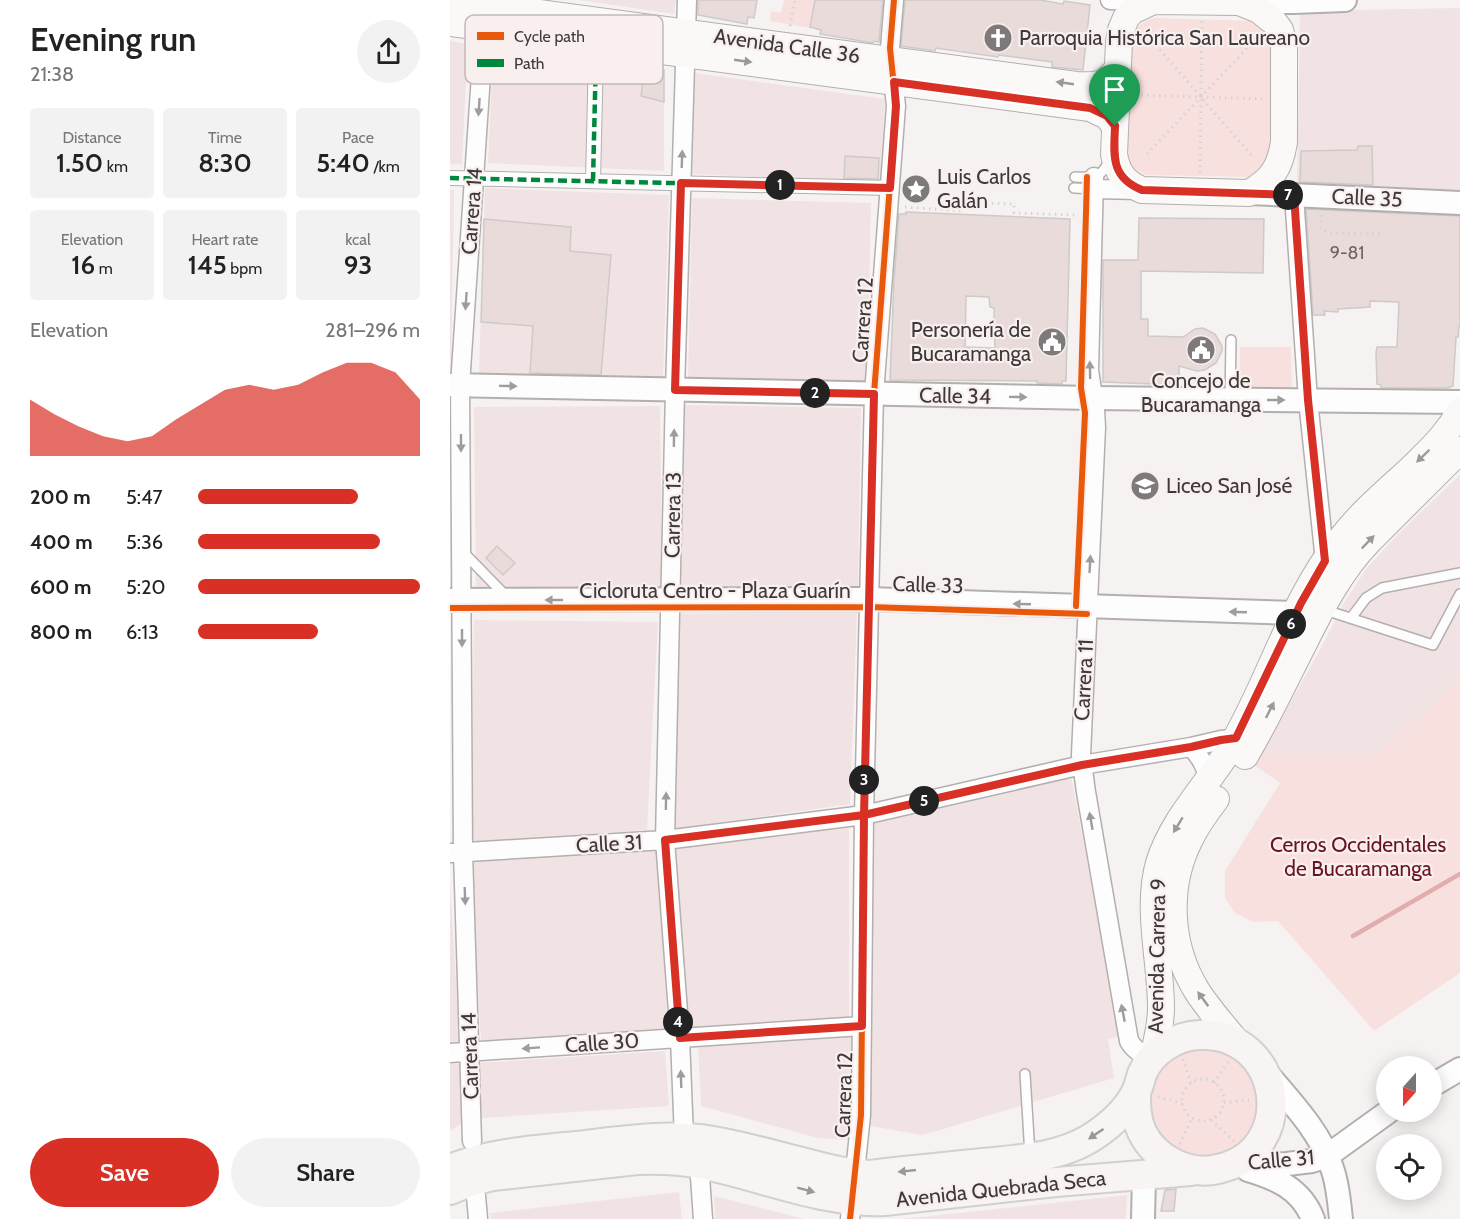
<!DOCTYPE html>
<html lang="en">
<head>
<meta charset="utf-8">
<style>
  body { margin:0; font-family:Cabin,sans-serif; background:#f2f2f2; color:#222; height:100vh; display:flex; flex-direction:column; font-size:22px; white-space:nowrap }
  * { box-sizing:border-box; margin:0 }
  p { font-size:20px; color:#767676 }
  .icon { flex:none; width:33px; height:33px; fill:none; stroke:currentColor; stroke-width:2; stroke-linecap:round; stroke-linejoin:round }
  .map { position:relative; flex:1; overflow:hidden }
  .details { display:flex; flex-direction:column; background:#fff; width:450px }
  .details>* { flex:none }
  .needle { width:39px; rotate:201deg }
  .tools { position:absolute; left:926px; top:1056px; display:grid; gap:12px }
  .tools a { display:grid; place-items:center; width:66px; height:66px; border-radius:50%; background:#fff; box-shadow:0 3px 15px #0003; font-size:30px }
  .pin { position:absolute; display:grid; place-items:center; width:51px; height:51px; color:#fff; margin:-62px -26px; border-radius:50% 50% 50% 0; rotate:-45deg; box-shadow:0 0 6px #0007 }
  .pin .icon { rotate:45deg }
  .km { position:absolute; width:30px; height:30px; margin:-15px; border-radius:50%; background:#222; color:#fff; font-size:16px; line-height:30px; text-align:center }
  .round { display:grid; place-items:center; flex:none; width:63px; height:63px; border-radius:32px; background:#f2f2f2 }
  .summary { display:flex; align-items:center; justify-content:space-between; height:102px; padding:0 30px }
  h1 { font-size:33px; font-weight:600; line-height:45px }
  .stats { display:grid; grid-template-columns:repeat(3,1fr); gap:9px; height:102px; padding:6px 30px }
  .stats div { display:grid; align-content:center; border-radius:6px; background:#f2f2f2; text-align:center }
  .stats b { font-size:26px; font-weight:600 }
  .stats small { font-size:16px; font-weight:400 }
  .stats p { font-size:16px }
  .chart { height:168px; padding:12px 30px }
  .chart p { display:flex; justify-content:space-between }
  .chart svg { width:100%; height:108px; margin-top:6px; fill:#d93025; opacity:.7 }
  .button { display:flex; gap:12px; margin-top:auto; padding:12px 30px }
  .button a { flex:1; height:69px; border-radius:36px; background:#d93025; color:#fff; font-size:24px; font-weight:600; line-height:69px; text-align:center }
  .button a+a { background:#f2f2f2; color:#222 }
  ul { padding:0 30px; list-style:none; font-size:20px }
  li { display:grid; grid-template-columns:96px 72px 1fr; align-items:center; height:45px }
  li i { height:15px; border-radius:8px; background:#d93025 }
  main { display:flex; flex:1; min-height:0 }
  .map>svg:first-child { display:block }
  .built { fill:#f1e3e3 }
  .green { fill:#f8e0df }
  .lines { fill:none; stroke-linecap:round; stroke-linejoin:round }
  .stream { stroke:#e1adad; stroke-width:4.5 }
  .building { fill:#e8dbda; stroke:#cecaca; stroke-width:1.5; fill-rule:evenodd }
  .service-casing { stroke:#b3afaf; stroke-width:12 }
  .pedestrian-casing { stroke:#b3afaf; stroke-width:16 }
  .minor-casing { stroke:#b3afaf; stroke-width:21 }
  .tertiary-casing { stroke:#b3afaf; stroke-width:26 }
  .secondary-casing { stroke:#b3afaf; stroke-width:28 }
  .primary-casing { stroke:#d1cfcf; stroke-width:32 }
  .path { stroke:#d5d3d3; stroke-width:3; stroke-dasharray:1.5 4.5; stroke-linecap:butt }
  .service { stroke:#fefdfd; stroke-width:9 }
  .pedestrian { stroke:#fefdfd; stroke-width:14 }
  .minor { stroke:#fefdfd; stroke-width:18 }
  .tertiary { stroke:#fefdfd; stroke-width:22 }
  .secondary { stroke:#fbf8f8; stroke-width:26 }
  .primary { stroke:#f8f4f4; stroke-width:28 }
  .quiet { stroke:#00873e; stroke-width:4.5; stroke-dasharray:9 4.5; stroke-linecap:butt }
  .cycleway-casing { stroke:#faefef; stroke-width:10 }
  .cycleway { stroke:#e8590c; stroke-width:6 }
  .oneway { fill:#9c9999 }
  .oneway2 { fill:#9e9c9c }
  .oneway3 { fill:#9b9797 }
  .route-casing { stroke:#fff; stroke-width:12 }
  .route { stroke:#d93025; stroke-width:8 }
  .labels { text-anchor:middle; stroke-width:4.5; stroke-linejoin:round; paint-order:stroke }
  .number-label { font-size:18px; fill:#6a6464 }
  .poi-label { font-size:21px; fill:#3e3a3a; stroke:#faefef; text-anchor:start }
  .street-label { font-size:21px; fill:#3e3a3a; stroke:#faefef }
  .park-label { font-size:21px; fill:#6a141f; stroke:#faefef }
  .key { fill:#faefef; stroke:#c2b9b9; stroke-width:1.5 }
  .key-label { font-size:16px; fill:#3e3a3a }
</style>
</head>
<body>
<main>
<section class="details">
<div class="summary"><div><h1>Evening run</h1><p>21:38</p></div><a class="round"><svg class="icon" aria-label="share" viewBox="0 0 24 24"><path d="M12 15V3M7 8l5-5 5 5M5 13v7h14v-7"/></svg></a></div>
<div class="stats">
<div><p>Distance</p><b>1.50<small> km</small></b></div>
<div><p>Time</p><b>8:30</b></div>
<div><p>Pace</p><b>5:40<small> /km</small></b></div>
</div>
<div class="stats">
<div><p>Elevation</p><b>16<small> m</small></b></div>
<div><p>Heart rate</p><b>145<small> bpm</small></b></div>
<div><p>kcal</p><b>93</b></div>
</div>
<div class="chart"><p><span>Elevation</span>281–296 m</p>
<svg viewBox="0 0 160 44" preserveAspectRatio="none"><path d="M0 44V21L10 27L20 32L30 36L40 38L50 36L60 29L70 23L80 17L90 15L100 17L110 15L120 10L130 6L140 6L150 10L160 21V44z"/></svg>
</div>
<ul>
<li><b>200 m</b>5:47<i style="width:72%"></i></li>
<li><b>400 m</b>5:36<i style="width:82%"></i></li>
<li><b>600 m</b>5:20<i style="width:100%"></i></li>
<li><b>800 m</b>6:13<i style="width:54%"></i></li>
</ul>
<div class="button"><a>Save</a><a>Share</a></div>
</section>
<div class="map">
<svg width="1010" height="1219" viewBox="0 0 1010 1219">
  <rect width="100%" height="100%" fill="#f7f2f2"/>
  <path class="built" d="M128,0H226L224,14Z
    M1010,8V192L847,184L850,11Z
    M0,41L18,44L12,164H0Z
    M43,51L214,70V171L38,163Z
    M245,73L435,99L430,183L241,174Z
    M35,188L219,195L213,379L29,373Z
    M0,190H4L1,374H0Z
    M242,198L421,203L417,385L238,380Z
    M233,405L411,408L408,592L231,588Z
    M210,406L212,588L26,590L24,407Z
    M1010,475V675L1008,680L930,754L812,753L871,648L892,606L916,569L950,532Z
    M407,612L400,804L225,829L230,614Z
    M24,620L208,622L197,830L21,842Z
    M621,776L670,1036L658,1039L664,1078L473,1135L420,1126L424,822Z
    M399,826V1021L237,1028L224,848Z
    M208,849L218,1032L31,1042L20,858Z
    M0,883L10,1046H0Z
    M403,1033L399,1140L368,1138L251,1106L248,1044Z
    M215,1051L219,1106L32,1118L28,1063Z
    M0,1064H10L15,1121L0,1131Z
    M229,1192L232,1219H41L40,1213Z
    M677,1195L676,1219H451L481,1216Z
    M264,1196L355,1219H265Z"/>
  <path class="green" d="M334,0H365L360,28L320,21L321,11L331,13Z
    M704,18L807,21L824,34L826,151L803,177L696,175L683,168L676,160L678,42C684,29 690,22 704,18Z
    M790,347H841L842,389H789Z
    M1010,675V973L924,1031L828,921L803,922L785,913L775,898V871L830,783L804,765L812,753H930L1008,680Z
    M698 1102a55 55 0 1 1 110 0a55 55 0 1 1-110 0Z"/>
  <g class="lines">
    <path class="stream" d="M903,936L1010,874"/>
  </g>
  <path class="building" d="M248,0H307L304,18L298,17L297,24L248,15Z
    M365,0H433L429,42L424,41L423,43L370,34L371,30L360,27Z
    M455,0H590L613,4L614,1L640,5L633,70L602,67V62L549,55L548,57L486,48L485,51L451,46Z
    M195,68L214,70V102L191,96Z
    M908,146H922L923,185L850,182L851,151L907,150Z
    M395,156L429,158L428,179L394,178Z
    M856,209L1010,216V326H1009L1008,337H1006L1003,386L997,388H931V385L927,384L926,352L927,347H947L949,302L920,301V307L888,309V312L874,311L875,315H863Z
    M456,212L620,219L616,381H612V384L587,383V381L440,380L444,281L449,214H456ZM516,296L539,297L540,307L544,308L545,348L515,347Z
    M689,218L814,219L813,273L691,271V319H698V336L733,337L745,329L753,328L765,334L772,346V351L766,363L755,370L747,371L729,366V385L653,382V260H688Z
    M34,219L121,227L120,251L161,255L151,375L80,373L83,326L31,322Z
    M47,546L65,563L53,575L36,558Z
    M726,1189L724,1211H711L715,1190Z"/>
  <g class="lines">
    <g class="service-casing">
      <path id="service" d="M625,177C644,178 653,178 660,158
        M624,188L644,189
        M780,400L781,340
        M13,552L56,596
        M872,609L983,645L1010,594
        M901,618L916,598L932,588L1010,573
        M575,1074L580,1155"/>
    </g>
    <g class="pedestrian-casing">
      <path id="pedestrian" d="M0,178L440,188
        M143,181L146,54"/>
    </g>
    <g class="minor-casing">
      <path id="minor" d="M660,0L698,1
        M644,177L639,370L645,410L646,427L631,755L636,792L679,1041C685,1051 692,1054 703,1057
        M644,189L690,190
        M844,195L858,400L875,561
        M741,747C751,757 755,766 759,779
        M0,853L215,840L414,815L632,765L741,747L771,740L792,738
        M0,1053L412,1026
        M234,1138L230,1038L215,840L225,390L237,0
        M22,1141L13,852L10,385L35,16
        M249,1163L253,1219
        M26,1196L28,1219
        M400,1219L411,1115L414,815L424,394L446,106L440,48L444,0"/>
    </g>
    <g class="tertiary-casing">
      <path id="tertiary" d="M789,2H843L895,0
        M799,193L1010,203
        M0,385L643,398L1010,402
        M0,600L419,599L846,613
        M816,1072C840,1101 870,1131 882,1168C888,1184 889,1202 891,1219
        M981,1086L1010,1069
        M782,1165L837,1164L862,1161L877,1156L938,1112
        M798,1170C828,1179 851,1189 863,1219
        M693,1219L694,1175"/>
    </g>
    <g class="secondary-casing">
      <path id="secondary" d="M0,1L626,85C646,86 655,86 667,69
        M703,1L789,2L809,10L824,22L830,30L834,44V142C830,168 822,180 799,193L692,190C675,183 667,173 664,154L669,42L671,30L676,18L682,11Z
        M0,23L640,108L657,116L665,126
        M795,756C817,719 835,680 855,641C873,605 891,570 919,541L1010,450
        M766,799C756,812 746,826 739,841C716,888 719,946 747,991C759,1010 775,1027 789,1045
        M703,1057C707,1040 711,1025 711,1008C711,962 696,908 709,863C723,817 761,782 785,740C822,675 843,599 890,540C912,511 941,488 967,463C984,446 998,433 1010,411"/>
    </g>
    <g class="primary-casing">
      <path id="primary" d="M0,1169C40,1153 84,1150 126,1146C171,1141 218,1133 263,1141C292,1146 320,1154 348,1161C372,1167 395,1174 420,1175C458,1170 495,1167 533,1163C569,1159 607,1158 639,1139C657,1128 677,1111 686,1092C689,1086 690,1080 692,1074C701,1052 725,1036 749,1035C833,1031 850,1151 768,1169C739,1176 705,1159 692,1132C686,1119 686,1106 686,1092
        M0,1190L19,1182L43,1176L187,1160C208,1159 230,1160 251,1164C311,1176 374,1204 435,1201L606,1182L741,1171"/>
    </g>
    <path class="path" d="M340,26L345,0
      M698,36L802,156
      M685,95L814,99
      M697,154L807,38
      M750,173L752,20
      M455,207L512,211V202L564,204V213L626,215
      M871,215V229L879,233L934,234
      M733,1059L741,1083
      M732 1100a21 21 0 1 1 42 0a21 21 0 1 1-42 0Z
      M764,1083L778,1062
      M708,1097L732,1103
      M774,1103L799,1100
      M761,1120L784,1141
      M730,1144L742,1118"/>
    <use href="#service" class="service"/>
    <use href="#pedestrian" class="pedestrian"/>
    <use href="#minor" class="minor"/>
    <use href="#tertiary" class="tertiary"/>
    <use href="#secondary" class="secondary"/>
    <use href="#primary" class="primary"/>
    <path class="quiet" d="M0,178L440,188
      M143,181L146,54"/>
    <g class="cycleway-casing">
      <path id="cycleway" d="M626,606L635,413L631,388L637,177
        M0,608L419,607L637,614
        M400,1219L411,1115L414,815L424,394L446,106L440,48L444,0"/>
    </g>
    <use href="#cycleway" class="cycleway"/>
  </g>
  <defs><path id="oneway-solid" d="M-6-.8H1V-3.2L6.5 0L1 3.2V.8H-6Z" transform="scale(1.5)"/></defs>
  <g class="oneway">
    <use href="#oneway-solid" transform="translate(293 61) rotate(8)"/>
    <use href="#oneway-solid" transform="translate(615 83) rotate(-172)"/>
    <use href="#oneway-solid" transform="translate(973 456) rotate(136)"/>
    <use href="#oneway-solid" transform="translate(918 542) rotate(-46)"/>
    <use href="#oneway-solid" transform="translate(820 710) rotate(-63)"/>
    <use href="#oneway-solid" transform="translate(728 825) rotate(121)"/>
    <use href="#oneway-solid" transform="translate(753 999) rotate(-126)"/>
  </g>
  <g class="oneway2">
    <use href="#oneway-solid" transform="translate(29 107) rotate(94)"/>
    <use href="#oneway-solid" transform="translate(232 159) rotate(-88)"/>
    <use href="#oneway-solid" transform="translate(16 301) rotate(94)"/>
    <use href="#oneway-solid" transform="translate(640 370) rotate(-91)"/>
    <use href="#oneway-solid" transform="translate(58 386) rotate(1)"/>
    <use href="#oneway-solid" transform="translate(568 397) rotate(1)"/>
    <use href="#oneway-solid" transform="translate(826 400)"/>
    <use href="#oneway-solid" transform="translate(224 438) rotate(-89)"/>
    <use href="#oneway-solid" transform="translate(11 443) rotate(90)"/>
    <use href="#oneway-solid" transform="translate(640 564) rotate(-87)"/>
    <use href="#oneway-solid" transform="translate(104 600) rotate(180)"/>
    <use href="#oneway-solid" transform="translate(572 604) rotate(-178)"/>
    <use href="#oneway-solid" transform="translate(788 612) rotate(-178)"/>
    <use href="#oneway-solid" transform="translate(12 638) rotate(90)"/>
    <use href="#oneway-solid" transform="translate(216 801) rotate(-89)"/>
    <use href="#oneway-solid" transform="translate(641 821) rotate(-100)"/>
    <use href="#oneway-solid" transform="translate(15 896) rotate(88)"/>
    <use href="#oneway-solid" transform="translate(673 1013) rotate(-101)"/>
    <use href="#oneway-solid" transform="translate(81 1048) rotate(176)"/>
    <use href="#oneway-solid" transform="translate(231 1079) rotate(-92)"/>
  </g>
  <g class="oneway3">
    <use href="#oneway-solid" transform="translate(646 1134) rotate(146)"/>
    <use href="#oneway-solid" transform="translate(457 1171) rotate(174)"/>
    <use href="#oneway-solid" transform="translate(356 1190) rotate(15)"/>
  </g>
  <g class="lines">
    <g class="route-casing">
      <path id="route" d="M665,126L657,116L640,108L444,82L446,106L440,188L231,183L225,390L424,394L414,815L412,1026L230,1038L215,840L414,815L632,765L741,747L771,740L786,738L851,603L875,561L858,400L844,195L692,190C660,177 664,155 665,126"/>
    </g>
    <use href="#route" class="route"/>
  </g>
  <defs>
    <g id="church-disc" transform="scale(1.5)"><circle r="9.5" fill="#7f7a7a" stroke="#faefef"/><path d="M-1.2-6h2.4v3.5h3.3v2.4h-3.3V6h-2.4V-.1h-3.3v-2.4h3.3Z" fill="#fff"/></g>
    <g id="sight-disc" transform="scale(1.5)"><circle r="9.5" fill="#7f7a7a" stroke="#faefef"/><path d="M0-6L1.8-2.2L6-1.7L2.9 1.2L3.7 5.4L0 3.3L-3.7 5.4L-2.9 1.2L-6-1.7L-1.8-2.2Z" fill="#fff"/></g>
    <g id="civic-disc" transform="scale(1.5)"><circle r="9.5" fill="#7f7a7a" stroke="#faefef"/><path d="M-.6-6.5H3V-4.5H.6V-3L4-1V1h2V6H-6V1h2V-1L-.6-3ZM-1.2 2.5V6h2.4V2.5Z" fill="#fff"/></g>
    <g id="school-disc" transform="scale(1.5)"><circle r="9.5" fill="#7f7a7a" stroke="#faefef"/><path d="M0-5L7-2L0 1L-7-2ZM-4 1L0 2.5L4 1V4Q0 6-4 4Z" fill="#fff"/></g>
  </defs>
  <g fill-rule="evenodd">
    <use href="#church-disc" x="548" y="38"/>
    <use href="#sight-disc" x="466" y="189"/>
    <use href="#civic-disc" x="602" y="342"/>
    <use href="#civic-disc" x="751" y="350"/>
    <use href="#school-disc" x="695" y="486"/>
  </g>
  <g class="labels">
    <g class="number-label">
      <text x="897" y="259">9-81</text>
    </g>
    <g class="poi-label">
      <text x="569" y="45">Parroquia Histórica San Laureano</text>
      <text x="487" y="184">Luis Carlos<tspan x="487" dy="24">Galán</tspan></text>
      <text x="581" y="337" text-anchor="end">Personería de<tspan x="581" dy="24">Bucaramanga</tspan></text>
      <text x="751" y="388" text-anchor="middle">Concejo de<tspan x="751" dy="24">Bucaramanga</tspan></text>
      <text x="716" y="493">Liceo San José</text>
    </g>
    <g class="street-label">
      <text transform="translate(337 46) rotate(8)" y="7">Avenida Calle 36</text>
      <text transform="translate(917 198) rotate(3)" y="7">Calle 35</text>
      <text transform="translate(22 211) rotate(-86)" y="7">Carrera 14</text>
      <text transform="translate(413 320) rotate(-86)" y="7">Carrera 12</text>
      <text transform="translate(505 396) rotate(1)" y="7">Calle 34</text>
      <text transform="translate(223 515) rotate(-89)" y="7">Carrera 13</text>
      <text transform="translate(478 585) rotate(2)" y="7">Calle 33</text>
      <text x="265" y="598">Cicloruta Centro - Plaza Guarín</text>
      <text transform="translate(634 680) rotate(-87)" y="7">Carrera 11</text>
      <text transform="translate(159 844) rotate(-3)" y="7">Calle 31</text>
      <text transform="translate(707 956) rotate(-89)" y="7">Avenida Carrera 9</text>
      <text transform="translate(152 1043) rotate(-4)" y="7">Calle 30</text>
      <text transform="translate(20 1056) rotate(-92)" y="7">Carrera 14</text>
      <text transform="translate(394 1095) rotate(-88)" y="7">Carrera 12</text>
      <text transform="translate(831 1160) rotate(-5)" y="7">Calle 31</text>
      <text transform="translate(551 1189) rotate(-6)" y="7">Avenida Quebrada Seca</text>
    </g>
    <g class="park-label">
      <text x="908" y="852">Cerros Occidentales<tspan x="908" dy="24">de Bucaramanga</tspan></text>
    </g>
  </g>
  <rect x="15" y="15" width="198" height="69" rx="9" class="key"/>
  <rect x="27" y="32" width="27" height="8" fill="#e8590c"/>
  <rect x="27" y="59" width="27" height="8" fill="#00873e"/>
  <g class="key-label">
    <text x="64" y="42">Cycle path</text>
    <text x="64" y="69">Path</text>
  </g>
</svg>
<div class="tools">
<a><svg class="needle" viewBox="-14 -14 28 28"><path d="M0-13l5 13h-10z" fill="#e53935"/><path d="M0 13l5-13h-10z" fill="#767676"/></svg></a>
<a><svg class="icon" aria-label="locate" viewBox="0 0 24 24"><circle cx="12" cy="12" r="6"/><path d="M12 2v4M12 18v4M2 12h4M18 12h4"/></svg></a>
</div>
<div class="pin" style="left:665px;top:126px;background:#1e9e55"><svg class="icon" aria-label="arrive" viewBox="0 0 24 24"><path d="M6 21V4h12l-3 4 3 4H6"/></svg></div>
<b class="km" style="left:330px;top:185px">1</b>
<b class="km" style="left:365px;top:393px">2</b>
<b class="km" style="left:414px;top:780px">3</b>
<b class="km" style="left:228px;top:1022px">4</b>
<b class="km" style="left:474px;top:801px">5</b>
<b class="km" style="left:841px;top:624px">6</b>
<b class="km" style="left:838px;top:195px">7</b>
</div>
</main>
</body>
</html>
